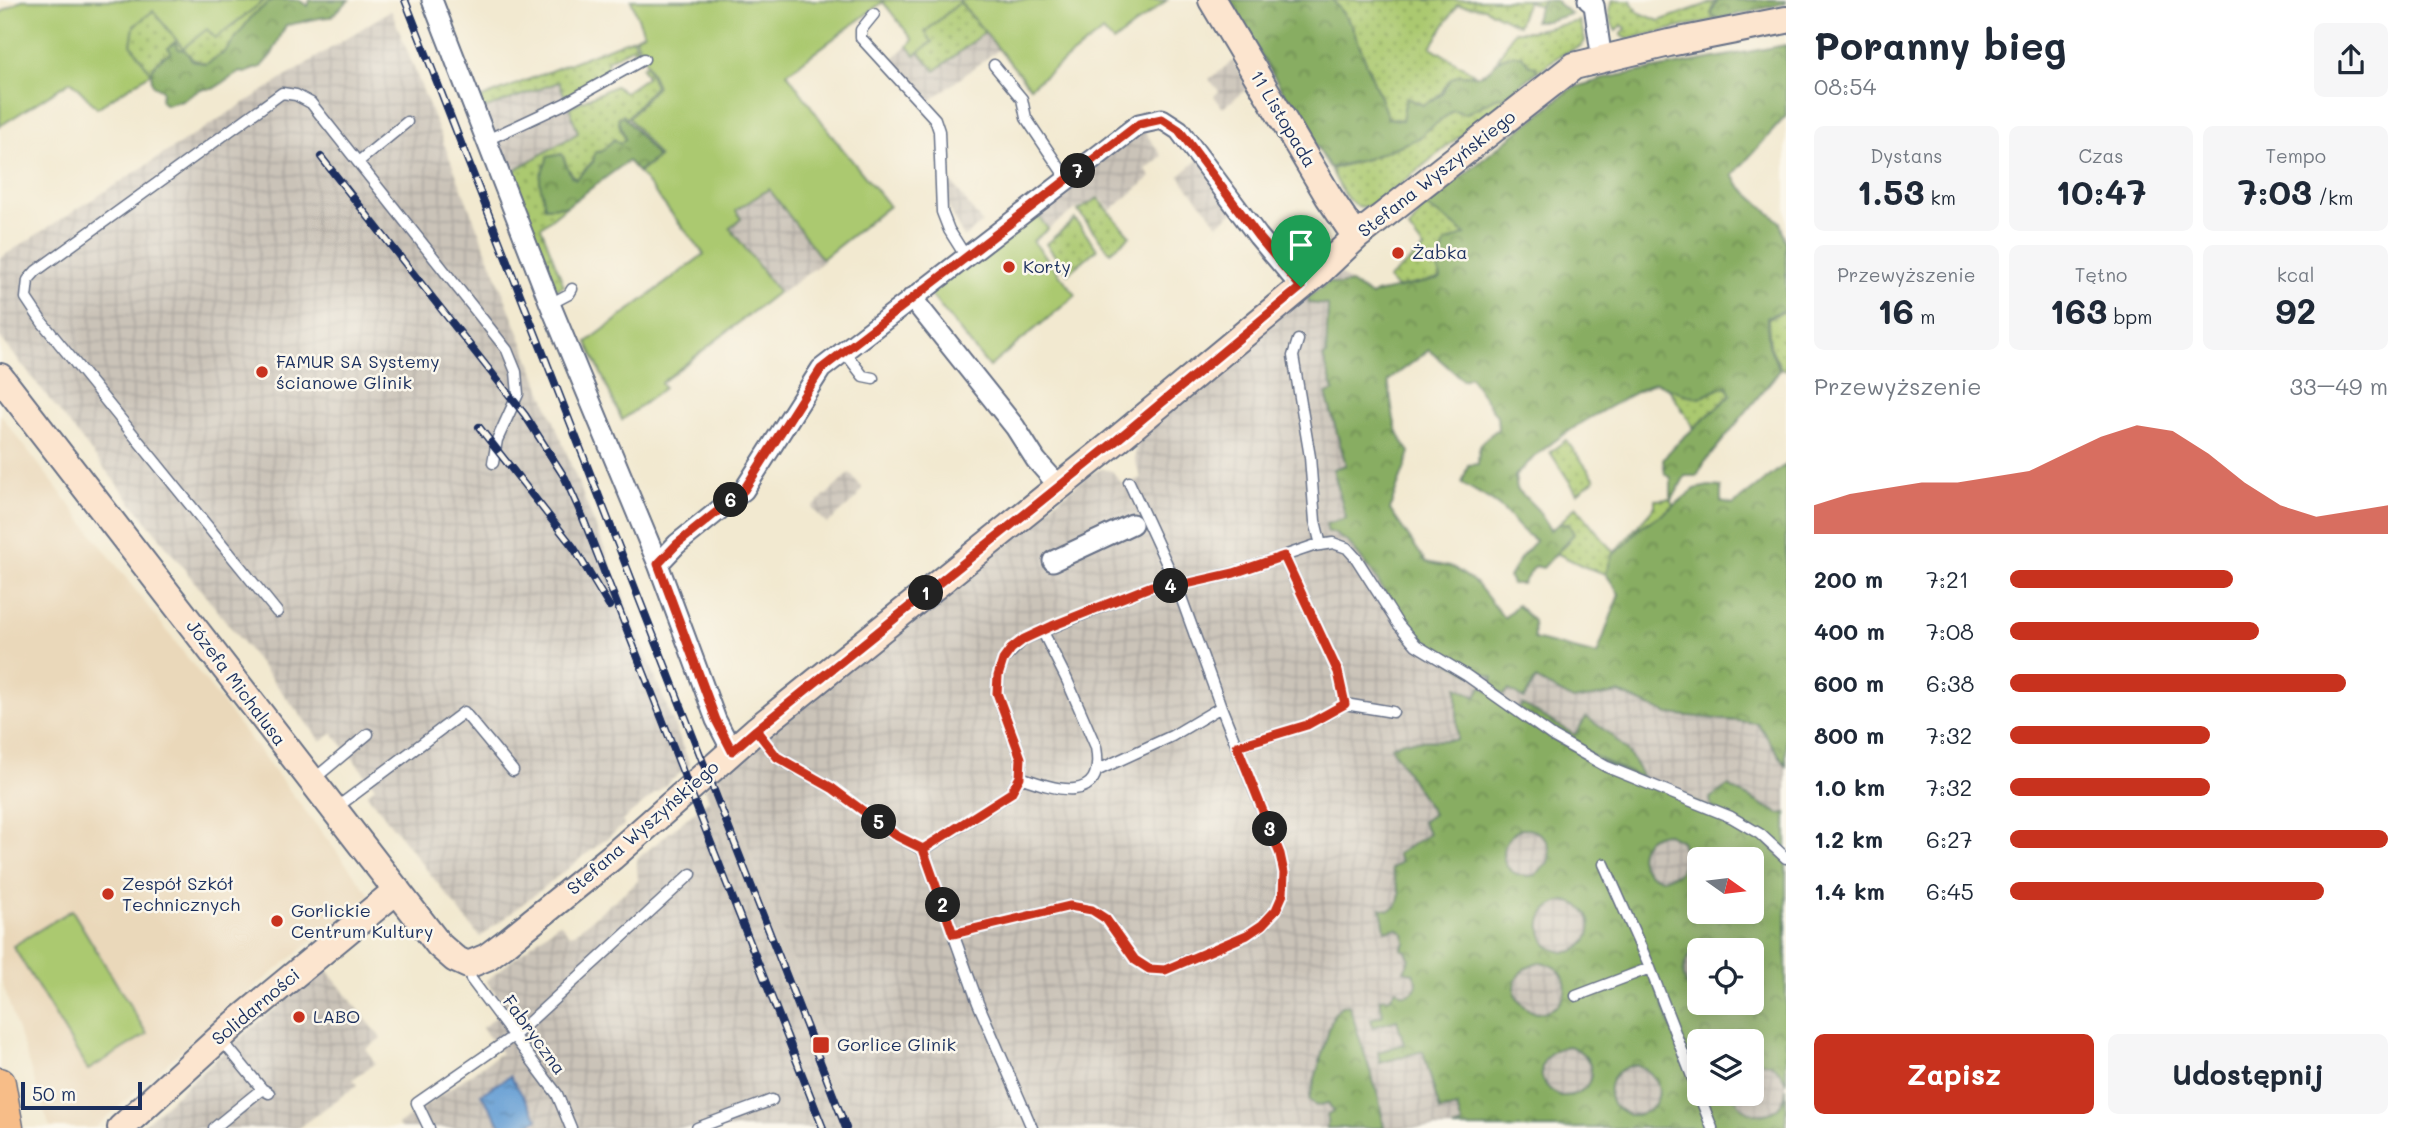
<!DOCTYPE html>
<html lang="pl">
<head>
<meta charset="utf-8">
<style>
  body { margin:0; font-family:Mali,sans-serif; background:#f6f6f7; color:#1f2937; height:100vh; display:flex; flex-direction:column; font-size:26px; white-space:nowrap }
  * { box-sizing:border-box; margin:0 }
  p { font-size:23px; color:#747a83 }
  .icon { flex:none; width:38px; height:38px; fill:none; stroke:currentColor; stroke-width:2; stroke-linecap:round; stroke-linejoin:round }
  .map { position:relative; flex:1; overflow:hidden }
  .panel { display:flex; flex-direction:column; background:#fff; width:630px }
  .panel>* { flex:none }
  .needle { width:46px; rotate:104deg }
  .fabs { position:absolute; left:1687px; top:847px; display:grid; gap:14px }
  .fabs a { display:grid; place-items:center; width:77px; height:77px; border-radius:10px; background:#fff; box-shadow:0 4px 18px #0003; font-size:35px }
  .scale { position:absolute; left:21px; bottom:18px; width:121px; box-sizing:border-box; padding-left:7px; border:4px solid #1b2f5e; border-top:0; font-size:19px; line-height:24px; white-space:nowrap; color:#1b2f5e; -webkit-text-stroke:5px #fbf7ec; paint-order:stroke }
  .pin { position:absolute; display:grid; place-items:center; width:60px; height:60px; color:#fff; margin:-72px -30px; border-radius:50% 50% 50% 0; rotate:-45deg; box-shadow:0 0 7px #0007 }
  .pin .icon { rotate:45deg }
  .km { position:absolute; width:35px; height:35px; margin:-18px; border-radius:50%; background:#222; color:#fff; font-size:19px; line-height:35px; text-align:center }
  .round { display:grid; place-items:center; flex:none; width:74px; height:74px; border-radius:10px; background:#f6f6f7 }
  .head { display:flex; align-items:center; justify-content:space-between; height:119px; padding:0 28px }
  h1 { font-size:38px; font-weight:700; line-height:52px }
  .metrics { display:grid; grid-template-columns:repeat(3,1fr); gap:10px; height:119px; padding:7px 28px }
  .metrics div { display:grid; align-content:center; border-radius:10px; background:#f6f6f7; text-align:center }
  .metrics b { font-size:35px; font-weight:700 }
  .metrics small { font-size:19px; font-weight:400 }
  .metrics p { font-size:19px }
  .chart { height:196px; padding:14px 28px }
  .chart p { display:flex; justify-content:space-between }
  .chart svg { width:100%; height:126px; margin-top:7px; fill:#c8321e; opacity:.7 }
  .button { display:flex; gap:14px; margin-top:auto; padding:14px 28px }
  .button a { flex:1; height:80px; border-radius:10px; background:#c8321e; color:#fff; font-size:28px; font-weight:700; line-height:80px; text-align:center }
  .button a+a { background:#f6f6f7; color:#1f2937 }
  ul { padding:0 28px; list-style:none; font-size:23px }
  li { display:grid; grid-template-columns:112px 84px 1fr; align-items:center; height:52px }
  li i { height:18px; border-radius:9px; background:#c8321e }
  main { display:flex; flex:1; min-height:0 }
  .map>svg:first-child { display:block }
  .built { fill:#ead8ba }
  .industrial { fill:url(#industrial-grid); fill-rule:evenodd }
  .railway { fill:#cac3b8 }
  .grass { fill:url(#grass-dots); stroke:#637c67; stroke-width:2 }
  .forest { fill:url(#forest-crowns); stroke:#526e60; stroke-width:2; fill-rule:evenodd }
  .garden { fill:#abc970; stroke:#637c67; stroke-width:2 }
  .water { fill:url(#water-ripples); stroke:#406699; stroke-width:2 }
  .lines { fill:none; stroke-linecap:round; stroke-linejoin:round }
  .lane-casing { stroke:#667086; stroke-width:13 }
  .street-casing { stroke:#667086; stroke-width:23 }
  .secondary-casing { stroke:#667086; stroke-width:30 }
  .primary-casing { stroke:#667086; stroke-width:33 }
  .lane { stroke:#fff; stroke-width:10 }
  .street { stroke:#fff; stroke-width:19 }
  .secondary { stroke:#fce5cf; stroke-width:26 }
  .primary { stroke:#f7bd88; stroke-width:30 }
  .rail-casing { stroke:#1b2f5e; stroke-width:8 }
  .rail { stroke:#fbf7ec; stroke-width:5; stroke-dasharray:16; stroke-linecap:butt }
  .route-casing { stroke:#fff; stroke-width:14 }
  .route { stroke:#c8321e; stroke-width:9 }
  .poi-dot { fill:#c8321e; stroke:#fbf7ec; stroke-width:2.5 }
  .labels { text-anchor:middle; stroke-width:5; stroke-linejoin:round; paint-order:stroke }
  .street-label { font-size:18px; fill:#1b2f5e; stroke:#fbf7ec }
  .poi-label { font-size:18px; fill:#1b2f5e; stroke:#fbf7ec; text-anchor:start }
</style>
</head>
<body>
<main>
<div class="map">
<svg width="1786" height="1128" viewBox="0 0 1786 1128">
  <defs>
    <pattern id="industrial-grid" width="8" height="8" patternUnits="userSpaceOnUse" patternTransform="scale(1.75)"><rect width="8" height="8" fill="#cac3b8"/><path d="M0 4h8M4 0v8" fill="none" stroke="#ada8a1"/></pattern>
    <pattern id="grass-dots" width="8" height="8" patternUnits="userSpaceOnUse" patternTransform="scale(1.75)"><rect width="8" height="8" fill="#abc970"/><path d="M2 2h.1M6 6h.1" fill="none" stroke="#8aa45f" stroke-width="1.8" stroke-linecap="round"/></pattern>
    <pattern id="forest-crowns" width="20" height="18" patternUnits="userSpaceOnUse" patternTransform="scale(1.75)"><rect width="20" height="18" fill="#88ad62"/><path d="M2 6a3 3 0 1 1 6 0M12 15a3 3 0 1 1 6 0" fill="none" stroke="#6e8d54"/></pattern>
    <pattern id="water-ripples" width="26" height="14" patternUnits="userSpaceOnUse" patternTransform="scale(1.75)"><rect width="26" height="14" fill="#659ed4"/><path d="M2 4q2-2 4 0t4 0M15 11q2-2 4 0t4 0" fill="none" stroke="#5281af"/></pattern>
  </defs>
  <rect width="100%" height="100%" fill="#fbf7ec"/>
  <filter id="ink" filterUnits="userSpaceOnUse"><feTurbulence type="fractalNoise" baseFrequency=".0143" numOctaves="2"/><feDisplacementMap in="SourceGraphic" scale="14" xChannelSelector="R" yChannelSelector="G"/><feConvolveMatrix kernelMatrix="1 2 1 2 8 2 1 2 1" color-interpolation-filters="sRGB"/></filter>
  <filter id="wash" filterUnits="userSpaceOnUse"><feTurbulence type="fractalNoise" baseFrequency=".00686" numOctaves="4" result="noise"/><feDisplacementMap in="SourceGraphic" scale="28" xChannelSelector="R" yChannelSelector="G"/><feGaussianBlur stdDeviation="1.57" result="paint"/><feColorMatrix in="noise" values="0 0 0 0 0 0 0 0 0 0 0 0 0 0 0 0 0 1.4 0 .05"/><feComposite in="paint" operator="in"/></filter>
  <g filter="url(#wash)">
    <rect width="100%" height="100%" fill="#f2e9d0"/>
    <path class="built" d="M0,414L370,895L236,1002L95,1128H50L0,976Z"/>
    <path class="industrial" d="M391,10L690,765L622,821L624,825L480,937L367,794L375,787L333,733L321,741L0,337V258Z
      M985,32L999,49L926,104L890,60L908,46L915,55L919,52L935,71Z
      M1233,61L1248,88L1223,108L1214,96L1219,91L1209,79Z
      M559,82L579,133L506,175L481,110Z
      M1139,124L1162,156L1146,169L1151,177L1111,210L1099,196L1086,207L1084,205L1077,210L1076,209L1048,229L1036,213Z
      M1200,158L1237,209L1218,224L1179,176Z
      M951,181L982,223L964,238L949,208L946,197L944,187Z
      M769,188L824,261L780,294L730,228L741,219L735,210Z
      M1339,273L1351,283L1349,372L1373,508L1443,614L1668,714L1757,723L1786,765V1128H858L719,772L1091,473L1102,469L1112,471L1123,485L1141,478L1135,460L1136,435L1316,286L1320,289ZM1699,859H1752V912H1699ZM1699,950H1752V1003H1699ZM1699,1041H1752V1094H1699Z
      M850,473L862,488L858,497L827,524L812,508Z
      M709,800L839,1128H401L398,1125L501,1053L482,1028L507,1008L486,981L560,922L569,935L575,933L638,881L637,859Z
      M325,968L381,1038L366,1049L375,1063L353,1079L357,1085L298,1128H140L229,1047Z"/>
    <path class="railway" d="M719,773L858,1128H839L705,789Z"/>
    <path class="grass" d="M265,0H272L253,15L225,52L206,64L192,59L189,54L171,52L169,55L162,56L151,73L131,45L134,26L153,10L208,29L216,38Z
      M1333,0H1543L1540,6L1527,1L1518,25L1484,8L1457,5L1431,47L1476,75H1461L1444,88L1442,93L1402,120L1387,118L1352,26Z
      M1613,0H1630L1638,12L1659,21L1716,1L1711,14L1718,19L1627,39L1621,35L1626,28L1622,25L1616,31C1610,21 1606,11 1613,0Z
      M960,2L985,32L935,71L919,52L932,42L925,32Z
      M1580,21L1585,41L1581,46L1559,56L1537,72L1535,67L1528,64L1526,59H1498L1514,31H1531Z
      M633,38L640,55H637L633,47L608,60L605,76L565,97L559,82L481,110L477,100Z
      M646,64L655,86L626,119L623,115L619,124L625,139L620,144L614,139L576,179L566,166L547,164C536,179 543,189 545,207L567,206L541,227L564,286L553,291L506,175L578,133L569,107L615,86L625,92L647,77L642,67Z
      M1506,96L1507,98L1377,203C1350,217 1341,189 1331,169L1367,159L1419,138C1429,126 1443,121 1453,109L1465,114L1496,98Z
      M1098,198L1130,236L1110,252L1078,211Z
      M1425,206L1449,221L1465,234L1440,279L1396,288L1388,279L1424,249L1409,229Z
      M1075,219L1097,249L1068,273L1046,244Z
      M1786,311V370L1781,369L1770,346L1768,321V318Z
      M1726,385L1731,395L1694,428L1668,387L1680,393Z
      M1566,440L1595,479L1577,493L1550,452Z
      M1671,499L1673,505L1663,514L1640,527L1626,544L1612,555L1606,574L1585,567L1556,553L1569,542V524H1559L1576,506L1614,553L1655,506V500Z"/>
    <path class="forest" d="M272,0H299L308,6L310,0H349L331,17C315,17 303,23 286,25L272,54L261,67L245,73L240,72L213,89H201L185,99L166,105L161,101L162,90L153,85C147,67 158,60 171,52L168,48L175,42L179,49L185,50L192,60L206,64L225,52L253,15Z
      M1227,0H1333L1352,26L1388,118L1402,120L1406,97L1423,105C1428,102 1437,98 1442,93C1445,88 1447,82 1451,79C1460,72 1470,77 1479,75C1501,70 1488,54 1522,55L1528,64L1536,67L1537,72L1506,96L1496,98L1465,114L1453,110C1443,121 1429,126 1419,138L1367,159L1330,168Z
      M1543,0L1555,1L1571,14L1547,21H1534Z
      M1718,0H1786V3L1718,19L1711,14Z
      M1786,45V116L1733,175L1740,186L1780,222L1786,244V310L1767,317V321L1769,346L1780,370L1705,462L1697,476H1685L1671,502V478L1665,474L1663,460L1672,448L1731,395L1726,386L1699,398L1680,393L1655,382C1606,409 1553,434 1515,476L1517,489L1538,510L1550,530L1559,524H1569L1574,534L1543,568L1535,566L1522,584H1512L1509,577L1521,557L1536,541C1521,533 1513,518 1500,507C1488,497 1474,491 1462,483L1468,465L1478,464C1478,442 1482,441 1498,429L1497,416L1470,377L1463,380L1429,350L1388,381C1394,410 1390,428 1410,452C1404,473 1395,489 1390,510L1426,562L1454,568L1477,584L1504,618L1517,605L1533,621L1534,639L1597,655L1619,594L1606,574L1612,555L1626,544L1640,527L1663,514L1695,489L1709,486L1721,487V502L1733,505L1786,464V765L1757,723L1668,714L1619,693L1573,700L1536,679L1524,699L1509,690L1503,695L1491,686L1493,677L1475,669L1470,674L1416,642L1372,572L1348,542L1333,533H1328L1326,524L1346,518L1333,469L1346,465L1326,394L1334,391L1323,357L1326,356L1328,305L1309,303L1308,297L1329,282L1340,285L1351,283L1371,296L1376,293L1440,279L1438,267L1445,243L1465,234L1449,221L1425,206L1572,88L1611,77Z
      M623,115L657,157L638,172L628,161L567,206L545,207C544,197 539,187 540,178C541,169 547,166 547,157L562,154L571,176L576,179L593,162L595,152H601L614,139L620,144L625,139L618,118Z
      M1481,686L1553,738L1731,818L1759,835L1786,862V1083C1780,1066 1769,1060 1752,1062V1041H1699V1091L1649,969L1710,1128H1453L1462,1125L1457,1107L1440,1111L1423,1051L1380,1063L1378,1052L1404,1044L1397,1020L1373,1027L1371,1019L1383,1015L1379,999L1390,998L1396,989L1402,994C1411,995 1417,990 1417,981L1413,973L1404,971L1410,959L1406,951L1401,949L1405,943L1404,934L1397,928L1385,931L1381,908L1389,910L1397,905L1400,894L1391,869L1401,862L1397,854L1429,834L1422,822L1433,814L1391,747L1403,741L1457,740V687L1476,697ZM1521,829C1542,828 1554,843 1548,863L1535,875C1502,882 1490,844 1521,829ZM1666,833L1681,841L1686,857L1679,873L1662,879C1631,871 1634,836 1666,833ZM1699,859H1752V912H1699ZM1565,901C1613,909 1585,973 1547,945C1534,925 1542,906 1565,901ZM1704,945H1715L1726,950H1752V1003H1699V996C1674,983 1682,954 1704,945ZM1540,962C1575,967 1574,1010 1537,1013C1506,1004 1508,969 1540,962ZM1569,1046C1602,1057 1597,1097 1561,1096C1531,1084 1537,1050 1569,1046ZM1636,1065C1670,1076 1664,1116 1629,1115L1614,1106C1603,1085 1614,1068 1636,1065Z
      M1522,704L1575,735L1586,717C1613,735 1629,748 1643,778L1608,765L1519,709Z
      M1728,786L1779,814L1786,813V846L1782,851L1711,806L1710,798Z
      M1348,1005L1350,1008L1379,1099L1384,1128H1327V1116L1333,1110L1328,1103L1316,1106L1309,1100L1333,1015L1341,1006Z
      M1786,1088V1128H1714L1700,1094H1734C1744,1124 1785,1120 1786,1088Z"/>
    <path class="garden" d="M22,0H265L215,38L207,29L183,48L153,11L134,26L131,44L151,73L97,108L71,81L0,126V13Z
      M631,0H1167L1113,42L1103,31L1030,87L960,2L925,32L932,42L915,55L908,46L913,40L883,2L787,73L836,141L889,206L822,259L769,189L736,210L741,219L730,228L778,292L661,383L664,388L622,420L587,342L704,254L639,173L659,157L629,118L657,86L635,37L644,33Z
      M1036,213L1048,229L1033,241L1076,295L989,367L930,294Z
      M72,910L147,1034L88,1070L13,946Z"/>
    <path class="water" d="M510,1076L538,1119L524,1128H503L481,1094Z"/>
  </g>
  <g filter="url(#ink)">
    <g class="lines">
      <g class="lane-casing">
        <path id="lane" d="M874,14L861,30V38L935,119L939,131L942,212L949,230L966,257
          M994,65L1022,99L1026,118L1067,179
          M487,140L564,104L644,59
          M358,162L407,122
          M550,304L569,294L572,289
          M1298,340L1293,356L1310,457L1315,521L1321,545
          M844,351L863,376L873,378
          M1284,556L1338,672L1345,704
          M277,612L42,322L26,298L28,280L36,271L282,93L296,95L311,103L507,350L516,372L518,394L497,440L493,463
          M757,731L777,757L832,788L897,836L923,850L1011,793L1020,777L1021,758L997,693L998,676L1003,660L1024,639L1152,586H1177L1234,573L1313,546L1333,543L1347,548L1356,558L1398,624L1416,645L1466,675L1554,737L1607,767L1731,817L1760,834L1786,858
          M1237,746L1307,725L1345,704L1393,712
          M1096,771L1172,736L1221,707
          M1020,777C1054,789 1106,807 1096,747L1067,680L1042,630
          M314,779L368,734
          M336,808L464,712L513,771
          M923,850L978,1003L1032,1128
          M1604,864L1650,968L1712,1128
          M953,934L1070,906L1092,910L1106,919L1135,960L1149,969L1165,970L1247,935L1262,925L1276,910L1283,894L1284,873L1280,854L1221,707L1177,586L1129,482
          M469,968L471,979L557,1094L571,1128
          M1576,996L1650,968
          M220,1038L262,1089L269,1093
          M214,1128L262,1089
          M429,1128L417,1103L515,1035L691,874
          M697,1128L772,1100"/>
      </g>
      <g class="street-casing">
        <path id="street" d="M432,0L550,304L658,564L716,720L732,751
          M1588,0L1594,5L1602,60
          M912,298L1015,427L1036,460L1059,486
          M1053,561L1132,524
          M658,564L677,544L744,490L821,369L1139,124L1162,119L1179,130L1258,236L1301,287"/>
      </g>
      <g class="secondary-casing">
        <path id="secondary" d="M1212,0L1329,197L1356,237
          M0,377L439,945L455,959L468,965L487,957L507,942L612,857L756,730L1112,444L1318,273L1356,237L1574,66L1669,43L1786,20
          M121,1128L235,1024L397,890"/>
      </g>
      <g class="primary-casing">
        <path id="primary" d="M0,1083L8,1128"/>
      </g>
      <use href="#lane" class="lane"/>
      <use href="#street" class="street"/>
      <use href="#secondary" class="secondary"/>
      <use href="#primary" class="primary"/>
      <g class="rail-casing">
        <path id="rail" d="M405,0L846,1128
          M321,157L525,415L565,478L583,518L823,1128
          M479,427L574,548L609,606"/>
      </g>
      <use href="#rail" class="rail"/>
    </g>
  </g>
  <g class="lines" filter="url(#ink)">
    <g class="route-casing">
      <path id="route" d="M1301,287L1112,444L756,730L777,757L832,788L897,836L923,849L953,934L1070,906L1092,910L1106,919L1135,960L1149,969L1165,970L1247,935L1262,925L1276,910L1283,894L1284,873L1280,854L1237,746L1307,725L1345,704L1338,672L1284,556L1234,573L1177,586H1152L1052,626L1024,639L1011,649L1003,660L998,676L997,693L1021,758L1020,777L1011,793L923,849L897,836L832,788L777,757L756,730L732,751L716,720L658,564L677,544L744,490L821,369L1139,124L1162,119L1179,130L1258,236L1301,287"/>
    </g>
    <use href="#route" class="route"/>
  </g>
  <g class="poi-dot">
    <circle cx="1398" cy="253" r="7"/>
    <circle cx="1009" cy="267" r="7"/>
    <circle cx="262" cy="372" r="7"/>
    <circle cx="108" cy="894" r="7"/>
    <circle cx="277" cy="921" r="7"/>
    <circle cx="299" cy="1017" r="7"/>
    <rect x="812" y="1036" width="18" height="18" rx="3.5"/>
  </g>
  <g class="labels">
    <g class="street-label">
      <text transform="translate(1283 119) rotate(59)" y="6">11 Listopada</text>
      <text transform="translate(1437 174) rotate(-38)" y="6">Stefana Wyszyńskiego</text>
      <text transform="translate(236 683) rotate(53)" y="6">Józefa Michalusa</text>
      <text transform="translate(643 828) rotate(-41)" y="6">Stefana Wyszyńskiego</text>
      <text transform="translate(256 1007) rotate(-40)" y="6">Solidarności</text>
      <text transform="translate(534 1035) rotate(54)" y="6">Fabryczna</text>
    </g>
    <g class="poi-label">
      <text x="1412" y="259">Żabka</text>
      <text x="1023" y="273">Korty</text>
      <text x="276" y="368">FAMUR SA Systemy<tspan x="276" dy="21">ścianowe Glinik</tspan></text>
      <text x="122" y="890">Zespół Szkół<tspan x="122" dy="21">Technicznych</tspan></text>
      <text x="291" y="917">Gorlickie<tspan x="291" dy="21">Centrum Kultury</tspan></text>
      <text x="313" y="1023">LABO</text>
      <text x="837" y="1051">Gorlice Glinik</text>
    </g>
  </g>
</svg>
<div class="fabs">
<a><svg class="needle" viewBox="-14 -14 28 28"><path d="M0-13l5 13h-10z" fill="#e53935"/><path d="M0 13l5-13h-10z" fill="#747a83"/></svg></a>
<a><svg class="icon" aria-label="locate" viewBox="0 0 24 24"><circle cx="12" cy="12" r="6"/><path d="M12 2v4M12 18v4M2 12h4M18 12h4"/></svg></a>
<a><svg class="icon" aria-label="layers" viewBox="0 0 24 24"><path d="M12 4l9 5-9 5-9-5zM3 14l9 5 9-5"/></svg></a>
</div>
<div class="scale">50 m</div>
<div class="pin" style="left:1301px;top:287px;background:#1e9e55"><svg class="icon" aria-label="arrive" viewBox="0 0 24 24"><path d="M6 21V4h12l-3 4 3 4H6"/></svg></div>
<b class="km" style="left:926px;top:593px">1</b>
<b class="km" style="left:943px;top:905px">2</b>
<b class="km" style="left:1270px;top:829px">3</b>
<b class="km" style="left:1171px;top:586px">4</b>
<b class="km" style="left:879px;top:822px">5</b>
<b class="km" style="left:731px;top:500px">6</b>
<b class="km" style="left:1078px;top:171px">7</b>
</div>
<section class="panel">
<div class="head"><div><h1>Poranny bieg</h1><p>08:54</p></div><a class="round"><svg class="icon" aria-label="share" viewBox="0 0 24 24"><path d="M12 15V3M7 8l5-5 5 5M5 13v7h14v-7"/></svg></a></div>
<div class="metrics">
<div><p>Dystans</p><b>1.53<small> km</small></b></div>
<div><p>Czas</p><b>10:47</b></div>
<div><p>Tempo</p><b>7:03<small> /km</small></b></div>
</div>
<div class="metrics">
<div><p>Przewyższenie</p><b>16<small> m</small></b></div>
<div><p>Tętno</p><b>163<small> bpm</small></b></div>
<div><p>kcal</p><b>92</b></div>
</div>
<div class="chart"><p><span>Przewyższenie</span>33–49 m</p>
<svg viewBox="0 0 160 44" preserveAspectRatio="none"><path d="M0 44V34L10 30L20 28L30 26L40 26L50 24L60 22L70 16L80 10L90 6L100 8L110 16L120 26L130 34L140 38L150 36L160 34V44z"/></svg>
</div>
<ul>
<li><b>200 m</b>7:21<i style="width:59%"></i></li>
<li><b>400 m</b>7:08<i style="width:66%"></i></li>
<li><b>600 m</b>6:38<i style="width:89%"></i></li>
<li><b>800 m</b>7:32<i style="width:53%"></i></li>
<li><b>1.0 km</b>7:32<i style="width:53%"></i></li>
<li><b>1.2 km</b>6:27<i style="width:100%"></i></li>
<li><b>1.4 km</b>6:45<i style="width:83%"></i></li>
</ul>
<div class="button"><a>Zapisz</a><a>Udostępnij</a></div>
</section>
</main>
</body>
</html>
